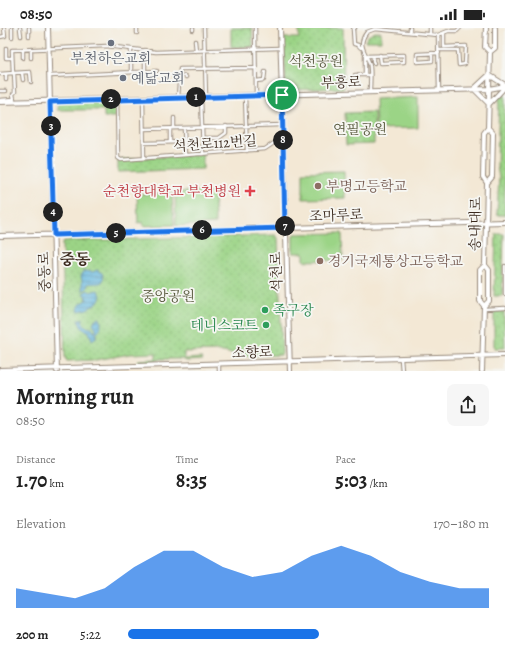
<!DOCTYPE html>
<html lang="en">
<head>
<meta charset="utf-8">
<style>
  body { margin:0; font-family:Alegreya,"Noto Serif KR",serif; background:#f6f6f6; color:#222; height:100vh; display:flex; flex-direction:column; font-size:15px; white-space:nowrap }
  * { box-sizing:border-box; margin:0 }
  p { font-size:13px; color:#767676 }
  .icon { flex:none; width:22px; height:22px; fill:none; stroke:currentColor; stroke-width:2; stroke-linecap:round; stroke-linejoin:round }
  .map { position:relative; height:343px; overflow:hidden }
  .details { display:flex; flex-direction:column; background:#fff; flex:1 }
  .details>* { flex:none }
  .pin { position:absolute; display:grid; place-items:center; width:34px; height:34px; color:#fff; margin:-17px; border:2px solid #fff; border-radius:50%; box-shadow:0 1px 4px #0007 }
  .km { position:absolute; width:20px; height:20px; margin:-10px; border-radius:50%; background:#222; color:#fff; font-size:11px; line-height:20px; text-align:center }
  .round { display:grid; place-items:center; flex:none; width:42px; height:42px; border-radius:8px; background:#f6f6f6 }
  .overview { display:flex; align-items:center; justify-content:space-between; height:68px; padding:0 16px }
  h1 { font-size:22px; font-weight:700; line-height:30px }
  .metrics { display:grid; grid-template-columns:repeat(3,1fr); gap:6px; height:68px; padding:4px 16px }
  .metrics div { display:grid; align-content:center }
  .metrics b { font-size:20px; font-weight:700 }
  .metrics small { font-size:11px; font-weight:400 }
  .metrics p { font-size:11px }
  .chart { height:112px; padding:8px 16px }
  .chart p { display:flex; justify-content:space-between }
  .chart svg { width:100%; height:72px; margin-top:4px; fill:#1a73e8; opacity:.7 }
  ul { padding:0 16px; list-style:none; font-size:13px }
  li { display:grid; grid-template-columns:64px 48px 1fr; align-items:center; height:30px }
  li i { height:10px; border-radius:5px; background:#1a73e8 }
  .status { display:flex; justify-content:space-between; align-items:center; height:28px; padding:0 20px; background:#fff; direction:ltr }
  .status svg { height:11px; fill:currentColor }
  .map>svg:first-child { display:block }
  .green { fill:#9bd486; stroke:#6b7f52 }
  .park { fill:url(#park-dots); stroke:#6b7f52 }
  .water { fill:url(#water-rules); stroke:#4e707e }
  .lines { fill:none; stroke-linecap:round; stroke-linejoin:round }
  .street-casing { stroke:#97897a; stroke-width:4.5 }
  .secondary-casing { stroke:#97897a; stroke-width:6 }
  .street { stroke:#fff; stroke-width:2.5 }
  .secondary { stroke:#fff; stroke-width:4 }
  .route-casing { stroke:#fff; stroke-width:8 }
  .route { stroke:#1a73e8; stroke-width:5 }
  .worship-dot { fill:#6b7280; stroke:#f6f6f2; stroke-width:1.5 }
  .education-dot { fill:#8d6e63; stroke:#f6f6f2; stroke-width:1.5 }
  .health-dot { fill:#e0444e; stroke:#f6f6f2; stroke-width:1.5 }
  .leisure-dot { fill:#2e9e5b; stroke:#f6f6f2; stroke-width:1.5 }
  .labels { text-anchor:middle; stroke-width:3.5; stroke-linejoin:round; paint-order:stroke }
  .worship-label { font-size:14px; fill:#5b616d; stroke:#f6f6f2 }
  .park-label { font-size:14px; fill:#535438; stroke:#f6f6f2 }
  .street-label { font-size:14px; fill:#3b2a1e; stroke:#f6f6f2 }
  .education-label { font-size:14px; fill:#785e54; stroke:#f6f6f2; text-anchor:start }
  .health-label { font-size:14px; fill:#be3a42; stroke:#f6f6f2; text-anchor:end }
  .leisure-label { font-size:14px; fill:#27864d; stroke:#f6f6f2; text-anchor:start }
  .quarter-label { font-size:16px; font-weight:bold; fill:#3b2a1e; stroke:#f6f6f2 }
</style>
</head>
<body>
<div class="status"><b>08:50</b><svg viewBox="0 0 49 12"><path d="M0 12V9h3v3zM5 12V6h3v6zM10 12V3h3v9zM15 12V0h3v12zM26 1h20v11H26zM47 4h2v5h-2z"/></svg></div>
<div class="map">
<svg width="505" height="343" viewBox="0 0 505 343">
  <defs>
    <pattern id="park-dots" width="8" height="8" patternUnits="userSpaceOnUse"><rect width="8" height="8" fill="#9bd486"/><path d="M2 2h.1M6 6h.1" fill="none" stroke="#86b673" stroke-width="1.8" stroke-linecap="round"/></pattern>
    <pattern id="water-rules" width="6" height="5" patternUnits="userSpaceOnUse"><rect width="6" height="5" fill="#61b5dd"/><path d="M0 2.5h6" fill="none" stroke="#5193b3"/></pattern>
  </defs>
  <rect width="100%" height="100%" fill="#f6f6f2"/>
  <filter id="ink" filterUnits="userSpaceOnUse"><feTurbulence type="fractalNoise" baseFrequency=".025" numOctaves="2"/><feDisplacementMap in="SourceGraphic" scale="8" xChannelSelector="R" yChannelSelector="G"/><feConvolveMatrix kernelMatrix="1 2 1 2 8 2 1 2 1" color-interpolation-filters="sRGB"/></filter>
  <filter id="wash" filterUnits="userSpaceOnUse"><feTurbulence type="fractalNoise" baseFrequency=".012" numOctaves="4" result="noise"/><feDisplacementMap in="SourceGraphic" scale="16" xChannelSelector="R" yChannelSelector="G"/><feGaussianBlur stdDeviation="0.9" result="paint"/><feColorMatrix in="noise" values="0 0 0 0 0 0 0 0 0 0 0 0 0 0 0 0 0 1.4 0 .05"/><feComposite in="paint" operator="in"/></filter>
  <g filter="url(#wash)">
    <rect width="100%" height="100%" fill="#f3e8d5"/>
    <path class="green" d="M418,69V100L376,101L375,71Z
      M344,143L345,170L303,171V144Z
      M214,163L215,196L176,198L175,164Z
      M172,165L174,197L143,198V194L138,195L137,166Z
      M342,205L343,232L304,233V225H293V208L294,206Z"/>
    <path class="park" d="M231,0H252L253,19H231Z
      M299,0H343L344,60L286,62L284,10H299Z
      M375,4H381V13H365L368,8Z
      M505,67V187H498L497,184L499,150L497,138L499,68Z
      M104,73H116L115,89H104Z
      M58,74H103V82H57Z
      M374,84V116L346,117L345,85Z
      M203,126V141L118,144V132Z
      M496,206H504L502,268H494Z
      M276,207L278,210L282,325L281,327L246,328L217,323L184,324V331L202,330L203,332L187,333L181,331H160L154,334L138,335V332L156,331V325L130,326L96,332L67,333L65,330L62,215L64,213Z
      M504,283L505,320H494V284Z"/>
    <path class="water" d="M97,242L102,245C108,259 94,254 88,256L87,260L82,263V253L81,248L84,243L93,244Z
      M88,262L90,264L98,262L101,267C100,276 86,283 78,283L79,277L87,272L86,267L83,265Z
      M100,290C102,297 101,301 96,306L98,308L92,312L89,304L81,299L78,291H84L82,293C85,298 87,300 92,300L95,305L96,300L93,296L95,291Z"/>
  </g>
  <g filter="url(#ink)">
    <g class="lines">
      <g class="street-casing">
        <path id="street" d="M12,0V9
          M20,0L21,8
          M29,0V8
          M137,0V5
          M193,0V2
          M204,0L206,69
          M255,0L256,67
          M355,0L353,1L354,16L358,17L361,20
          M410,0V4
          M430,0V6
          M444,5V19
          M438,7L448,3H457L460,0
          M0,9L5,8L4,0
          M195,13L196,23
          M6,20V30H12
          M23,21V30
          M31,21V30
          M131,21V44
          M439,22H458L459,37L465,36L466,18L444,19
          M432,25V33L417,34V26L439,25
          M365,27V47H370
          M366,28L404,27V34L381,35L380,27
          M373,28V33L374,35
          M145,43V22
          M22,45L23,52
          M0,46L13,45
          M6,46V52
          M355,47H365
          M50,48L157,43
          M179,48H185L186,49
          M256,53L264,52L265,44
          M31,54L30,44L13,45L12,22L107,18L156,24L280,20
          M0,63H6
          M370,64C370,56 371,47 370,39C369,26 355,19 367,4L375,1L438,7L439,62
          M245,68L247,123
          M201,69L203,126
          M178,70L180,41L256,40
          M117,71L118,130L121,132L265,121L283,109
          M143,71L144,130
          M0,72L14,71L13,66L15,64L14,45
          M174,90V100
          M184,100L185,127
          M144,101L283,97
          M170,101V114
          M202,110H219L226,105V98
          M144,115L184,114
          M505,238V266
          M484,281L505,280
          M401,331L402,343
          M219,336V343"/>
      </g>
      <g class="secondary-casing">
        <path id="secondary" d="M48,0L57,343
          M280,0L290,343
          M486,0L485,19L490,24
          M489,47L505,57
          M474,61L489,76L505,59
          M474,61L489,47
          M0,74L489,61L505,58
          M487,155L483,149L484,105L488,100L490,24L495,20V0
          M0,208L505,194
          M484,278L489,273V242L485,237
          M0,342L505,327
          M482,343L484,278L480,273V242L485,237L487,155L492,149L493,105L488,100"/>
      </g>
      <use href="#street" class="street"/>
      <use href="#secondary" class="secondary"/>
    </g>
  </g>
  <g class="lines" filter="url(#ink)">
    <g class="route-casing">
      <path id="route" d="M282,67L285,200L54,207L50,74Z"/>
    </g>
    <use href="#route" class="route"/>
  </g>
  <g class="worship-dot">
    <circle cx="111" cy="15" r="4"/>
    <circle cx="123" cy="50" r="4"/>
  </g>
  <g class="education-dot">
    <circle cx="318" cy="158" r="4"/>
    <circle cx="320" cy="233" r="4"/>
  </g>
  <path class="health-dot" d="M248 157h4v4h4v4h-4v4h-4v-4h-4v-4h4z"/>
  <g class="leisure-dot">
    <circle cx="265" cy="282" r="4"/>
    <circle cx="266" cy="297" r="4"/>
  </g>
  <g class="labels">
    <g class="worship-label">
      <text x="111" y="35">부천하은교회</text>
      <text x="131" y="55" text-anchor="start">예닮교회</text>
    </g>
    <g class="park-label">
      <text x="316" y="38">석천공원</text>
      <text x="360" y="106">연필공원</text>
      <text x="168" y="273">중앙공원</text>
    </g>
    <g class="street-label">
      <text transform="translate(341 54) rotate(-2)" y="5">부흥로</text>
      <text transform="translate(215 115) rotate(-4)" y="5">석천로112번길</text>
      <text transform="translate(336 187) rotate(-2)" y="5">조마루로</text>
      <text transform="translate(475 196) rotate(-89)" y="5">송내대로</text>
      <text transform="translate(44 244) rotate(-92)" y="5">중동로</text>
      <text transform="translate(276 244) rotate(-92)" y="5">석천로</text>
      <text transform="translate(252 324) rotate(-2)" y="5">소향로</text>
    </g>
    <g class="education-label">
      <text x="326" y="163">부명고등학교</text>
      <text x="328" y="238">경기국제통상고등학교</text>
    </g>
    <g class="health-label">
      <text x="241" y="168">순천향대학교 부천병원</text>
    </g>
    <g class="leisure-label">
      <text x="273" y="287">족구장</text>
      <text x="258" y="302" text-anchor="end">테니스코트</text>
    </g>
    <g class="quarter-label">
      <text x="75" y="237">중동</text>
    </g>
  </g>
</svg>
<div class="pin" style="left:282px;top:67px;background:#1e9e55"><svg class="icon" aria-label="arrive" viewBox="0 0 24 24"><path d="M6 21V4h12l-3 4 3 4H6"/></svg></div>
<b class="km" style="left:196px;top:69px">1</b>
<b class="km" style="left:111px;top:71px">2</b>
<b class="km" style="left:51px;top:98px">3</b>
<b class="km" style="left:53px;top:184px">4</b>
<b class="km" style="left:116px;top:205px">5</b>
<b class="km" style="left:202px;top:202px">6</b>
<b class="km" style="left:285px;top:198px">7</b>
<b class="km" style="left:283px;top:112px">8</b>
</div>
<section class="details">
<div class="overview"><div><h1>Morning run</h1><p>08:50</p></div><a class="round"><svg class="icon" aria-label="share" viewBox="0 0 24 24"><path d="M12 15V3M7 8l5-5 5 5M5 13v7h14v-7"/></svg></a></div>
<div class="metrics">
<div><p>Distance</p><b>1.70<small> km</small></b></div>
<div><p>Time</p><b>8:35</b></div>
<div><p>Pace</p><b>5:03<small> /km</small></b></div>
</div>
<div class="chart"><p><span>Elevation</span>170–180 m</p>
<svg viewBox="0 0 160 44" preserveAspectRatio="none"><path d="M0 44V32L10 35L20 38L30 32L40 19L50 9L60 9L70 19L80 25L90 22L100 12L110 6L120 12L130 22L140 28L150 32L160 32V44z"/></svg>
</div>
<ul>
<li><b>200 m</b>5:22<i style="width:53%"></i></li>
</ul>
</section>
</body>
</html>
